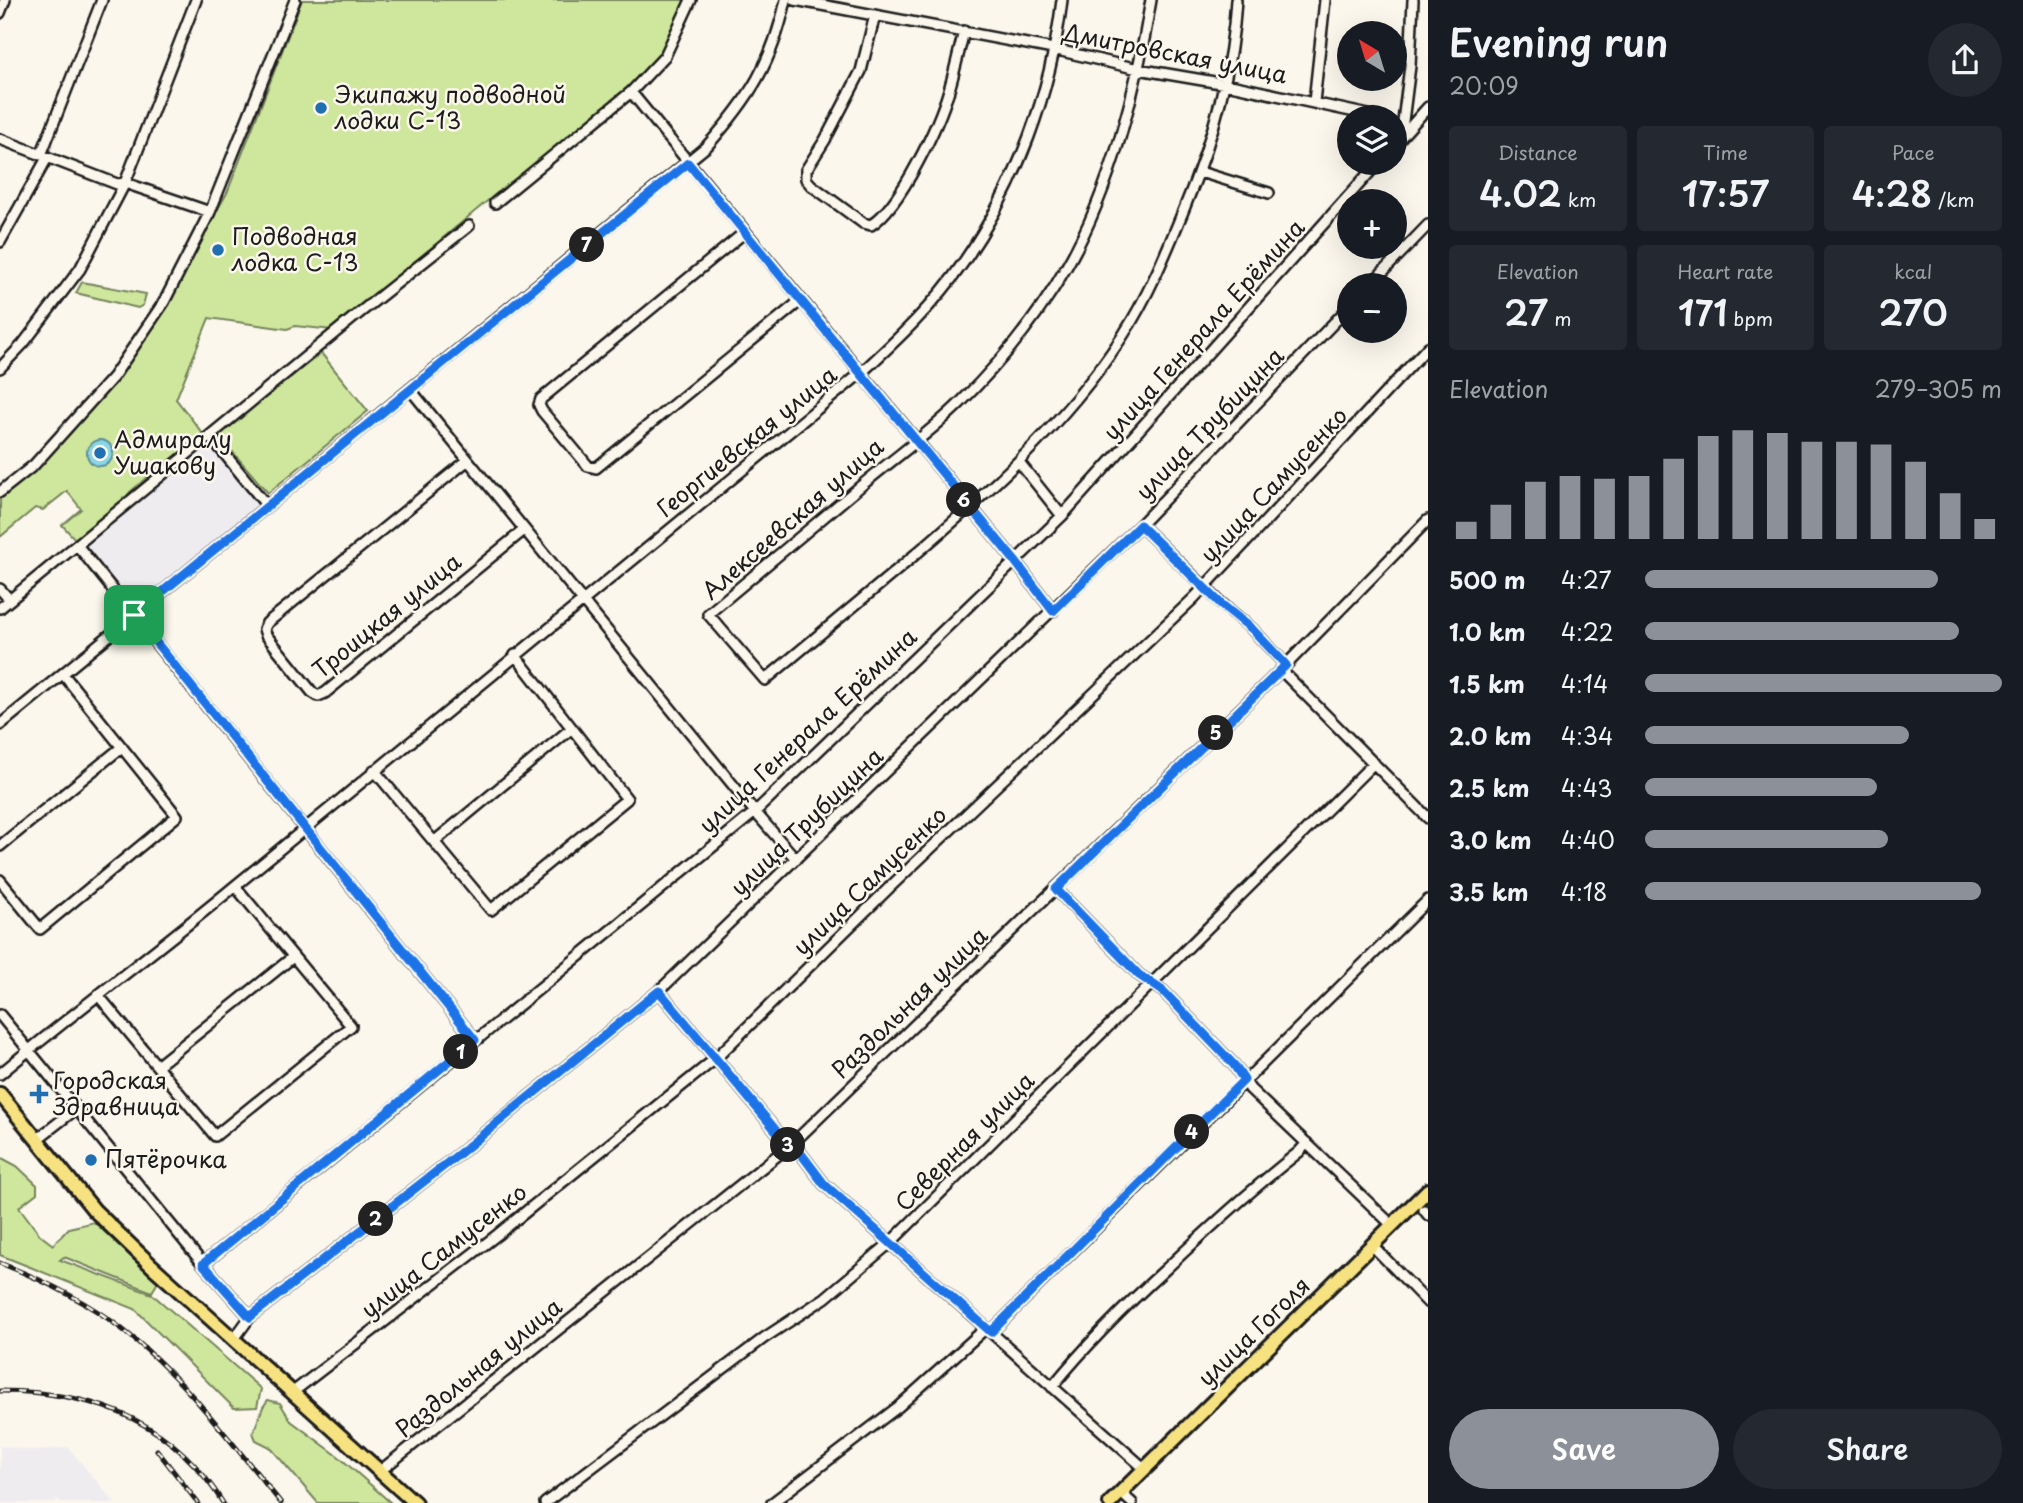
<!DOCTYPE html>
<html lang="en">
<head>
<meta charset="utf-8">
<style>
  body { margin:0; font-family:"Playpen Sans",sans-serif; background:#242831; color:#f1f3f6; height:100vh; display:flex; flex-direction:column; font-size:26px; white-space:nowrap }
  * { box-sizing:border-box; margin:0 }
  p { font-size:23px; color:#9ea1a6 }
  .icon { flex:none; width:38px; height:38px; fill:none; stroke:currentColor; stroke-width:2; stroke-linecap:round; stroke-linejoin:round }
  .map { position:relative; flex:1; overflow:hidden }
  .details { display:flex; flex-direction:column; background:#171b24; width:595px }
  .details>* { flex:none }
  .needle { width:46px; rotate:322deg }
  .fabs { position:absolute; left:1337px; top:21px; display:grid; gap:14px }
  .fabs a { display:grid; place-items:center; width:70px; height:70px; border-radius:50%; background:#171b24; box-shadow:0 7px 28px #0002; font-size:35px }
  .pin { position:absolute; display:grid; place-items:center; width:60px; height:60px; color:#fff; margin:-30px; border-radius:14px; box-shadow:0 4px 10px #0006 }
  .km { position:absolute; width:35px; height:35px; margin:-18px; border-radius:50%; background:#222; color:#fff; font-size:19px; line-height:35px; text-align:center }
  .round { display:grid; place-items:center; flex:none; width:74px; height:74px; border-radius:37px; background:#242831 }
  .headline { display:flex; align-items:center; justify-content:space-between; height:119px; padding:0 21px }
  h1 { font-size:38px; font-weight:600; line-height:52px }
  .figures { display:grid; grid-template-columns:repeat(3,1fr); gap:10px; height:119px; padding:7px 21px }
  .figures div { display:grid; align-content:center; border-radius:7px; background:#242831; text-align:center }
  .figures b { font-size:35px; font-weight:600 }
  .figures small { font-size:19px; font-weight:400 }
  .figures p { font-size:19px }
  .chart { height:196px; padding:14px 21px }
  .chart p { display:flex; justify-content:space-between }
  .chart svg { width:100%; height:126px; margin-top:7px; stroke:#8c9099; stroke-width:6 }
  .primary-button { display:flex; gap:14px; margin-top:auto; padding:14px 21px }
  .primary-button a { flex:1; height:80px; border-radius:42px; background:#8c9099; color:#fff; font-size:28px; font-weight:600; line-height:80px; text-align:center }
  .primary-button a+a { background:#242831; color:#f1f3f6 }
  ul { padding:0 21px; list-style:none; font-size:23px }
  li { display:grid; grid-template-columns:112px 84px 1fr; align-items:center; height:52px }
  li i { height:18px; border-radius:9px; background:#8c9099 }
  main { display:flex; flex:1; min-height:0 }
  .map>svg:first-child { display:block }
  .built { fill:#efecf0 }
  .green { fill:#cee79d; stroke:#75825c; stroke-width:2 }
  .water { fill:#8ad7e8; stroke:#5e8c96; stroke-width:2 }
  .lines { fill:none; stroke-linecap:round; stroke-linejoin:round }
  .minor-casing { stroke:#1c1c1c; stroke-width:14 }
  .major-casing { stroke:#1c1c1c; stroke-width:18 }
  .minor { stroke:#fbf7ec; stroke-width:9 }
  .major { stroke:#f7e281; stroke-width:12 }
  .rail-casing { stroke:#1c1c1c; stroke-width:5 }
  .rail { stroke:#fbf7ec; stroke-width:2.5; stroke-dasharray:8; stroke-linecap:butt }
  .route-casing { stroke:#fff; stroke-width:14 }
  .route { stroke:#1a73e8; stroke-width:9 }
  .poi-dot { fill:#1f6fb2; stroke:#fbf7ec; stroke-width:2.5 }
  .labels { text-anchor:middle; stroke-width:5; stroke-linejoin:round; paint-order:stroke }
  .street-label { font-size:23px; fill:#1c1c1c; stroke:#fbf7ec }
  .poi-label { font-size:23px; fill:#1c1c1c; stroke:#fbf7ec; text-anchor:start }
</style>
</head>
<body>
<main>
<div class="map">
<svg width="1428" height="1503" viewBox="0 0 1428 1503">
  <rect width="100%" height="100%" fill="#fbf7ec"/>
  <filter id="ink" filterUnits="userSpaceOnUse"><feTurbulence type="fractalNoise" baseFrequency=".0143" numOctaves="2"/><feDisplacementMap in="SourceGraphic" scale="14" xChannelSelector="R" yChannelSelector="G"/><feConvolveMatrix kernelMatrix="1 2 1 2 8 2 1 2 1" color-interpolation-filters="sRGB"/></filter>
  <g filter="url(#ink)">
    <path class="built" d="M209,442L262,505L134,610L83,546Z
      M0,1446L36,1451L68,1447L115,1503H61L58,1499L53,1503H0Z"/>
    <path class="green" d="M302,0H689L667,47L632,88L498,192L333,330L295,326L287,329L209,318L176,399L203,434L202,437L174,460L165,463L130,492L124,500L75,539L62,525L81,509L67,491L43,510L35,508L0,537V497L35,469L159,313L227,193Z
      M82,282L146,294L143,305L138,308L76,293Z
      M321,353L368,411L268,493L218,435Z
      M0,1157L17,1166L37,1185V1193L19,1207L40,1235L53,1245L69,1228L94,1222L158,1282L152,1292L64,1257L60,1260L152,1294L261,1389L257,1407L234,1408L135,1309L0,1255Z
      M268,1400L280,1403L291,1421L338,1456L391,1503H318L270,1447L256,1440L253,1433L263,1407Z"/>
    <path class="water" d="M87 453a13 13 0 1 1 26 0a13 13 0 1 1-26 0Z"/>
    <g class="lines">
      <g class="minor-casing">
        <path id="minor" d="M795,0L1053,49L1138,69L1226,84L1378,117
          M1151,0C1137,87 1111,190 1067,266C1039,316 1000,363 960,403C930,433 894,458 862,485C811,528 759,571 708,614L765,680C811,642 857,603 903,565C984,496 1063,427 1122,337C1148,297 1166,253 1184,209C1212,142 1232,73 1236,0
          M0,13L5,0
          M875,15L861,71L825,140L806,170V179L811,185L863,223L871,225C901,206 939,124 949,90C955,70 959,51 964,31
          M631,92L1015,561L1053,611
          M1314,102L1325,0
          M1401,137L1410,66L1413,0
          M0,139L117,184L125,183L210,212
          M1395,144L1428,107
          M41,155L102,0
          M1200,172L1269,193
          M495,203L631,92L665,56L691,0
          M745,232L541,399L539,405L542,411L588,466L596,468L800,301
          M0,242L47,158
          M1370,285L1428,225
          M0,368L23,344L80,269L125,183L196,0
          M410,389L755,812L796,859
          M210,436L263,501
          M468,460L267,623L264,629L266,635L312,692L318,696L325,693L524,530
          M1019,462L1062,516
          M0,492L34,465L113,377L164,302L210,212L295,0
          M1140,525L1221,603L1252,629L1286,665
          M77,545L475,1040
          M0,589L10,600
          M0,608L353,318L469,226
          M1281,670L1428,818
          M0,725L707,146C750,98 772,63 786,0
          M374,770L491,910L627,799L515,655
          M435,841L572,728
          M0,846L122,747
          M0,880L40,929L177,816L63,674
          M1056,889L1139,975L1163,991L1234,1065L1250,1089L1392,1225
          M659,991L789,1146
          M98,995L215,1136L351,1026L235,886
          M0,1015L203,1264L250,1317L234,1339
          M157,1066L293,957
          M0,1074C77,1010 158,950 235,886C443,713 653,544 861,373C898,339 935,304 963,263C1017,185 1051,94 1062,0
          M36,1140L76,1109
          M793,1143L824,1184L1145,1469
          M1424,1210L1428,1215
          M1372,1245L1428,1303
          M203,1264L755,812L1062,516L1378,163
          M250,1317L459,1154L659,991L1140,525L1349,307
          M991,1332L1428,900
          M1052,1387C1087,1344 1126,1305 1167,1268C1210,1227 1253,1188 1299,1152L1307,1143
          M293,1392L497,1235L715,1059L890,887L1195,597L1428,347
          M380,1471L793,1143L1286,665L1428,520
          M1121,1493L1132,1503
          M545,1503L764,1338L825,1298L890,1243L1374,763
          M772,1503L898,1407L986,1328"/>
      </g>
      <g class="major-casing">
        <path id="major" d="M0,1094L94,1210L152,1266L415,1503
          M1110,1503L1428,1190"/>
      </g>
      <use href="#minor" class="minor"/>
      <use href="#major" class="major"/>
      <g class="rail-casing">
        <path id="rail" d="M0,1263C43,1280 85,1300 122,1329C183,1377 232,1443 281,1503
          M0,1391C93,1391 173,1421 223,1503
          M157,1450L198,1503"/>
      </g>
      <use href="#rail" class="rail"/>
    </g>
  </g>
  <g class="lines" filter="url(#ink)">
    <g class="route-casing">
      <path id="route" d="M688,163L1015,561L1053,611L1140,525L1221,604L1252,629L1286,665L1056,889L1139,975L1163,991L1234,1065L1244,1080L991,1332L824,1184L793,1143L789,1146L659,991L459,1154L250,1317L203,1264L475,1040L134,615Z"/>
    </g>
    <use href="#route" class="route"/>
  </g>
  <g class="poi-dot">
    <circle cx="321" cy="108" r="7"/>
    <circle cx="218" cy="250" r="7"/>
    <circle cx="100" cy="453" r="7"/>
    <path d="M35.5 1083.5h7v7h7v7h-7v7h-7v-7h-7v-7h7z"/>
    <circle cx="91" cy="1160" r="7"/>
  </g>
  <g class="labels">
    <g class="street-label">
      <text transform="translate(1175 54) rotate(11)" y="8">Дмитровская улица</text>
      <text transform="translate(1204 330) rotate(-48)" y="8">улица Генерала Ерёмина</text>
      <text transform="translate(1210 424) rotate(-46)" y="8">улица Трубицина</text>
      <text transform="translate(747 442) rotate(-39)" y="8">Георгиевская улица</text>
      <text transform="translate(1274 485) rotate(-47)" y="8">улица Самусенко</text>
      <text transform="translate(793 519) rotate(-41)" y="8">Алексеевская улица</text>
      <text transform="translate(387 616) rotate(-39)" y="8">Троицкая улица</text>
      <text transform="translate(808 731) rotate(-43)" y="8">улица Генерала Ерёмина</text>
      <text transform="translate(807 822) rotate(-44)" y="8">улица Трубицина</text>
      <text transform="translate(870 881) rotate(-44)" y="8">улица Самусенко</text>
      <text transform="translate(910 1003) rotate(-44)" y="8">Раздольная улица</text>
      <text transform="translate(965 1142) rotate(-45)" y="8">Северная улица</text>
      <text transform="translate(444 1251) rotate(-38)" y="8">улица Самусенко</text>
      <text transform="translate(1254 1332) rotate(-44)" y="8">улица Гоголя</text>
      <text transform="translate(479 1368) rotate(-39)" y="8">Раздольная улица</text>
    </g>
    <g class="poi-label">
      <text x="335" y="103">Экипажу подводной<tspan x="335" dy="26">лодки С-13</tspan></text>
      <text x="232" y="245">Подводная<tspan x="232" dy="26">лодка С-13</tspan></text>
      <text x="114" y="448">Адмиралу<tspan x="114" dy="26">Ушакову</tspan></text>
      <text x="53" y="1089">Городская<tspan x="53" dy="26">Здравница</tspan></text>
      <text x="105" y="1168">Пятёрочка</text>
    </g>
  </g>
</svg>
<div class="fabs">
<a><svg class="needle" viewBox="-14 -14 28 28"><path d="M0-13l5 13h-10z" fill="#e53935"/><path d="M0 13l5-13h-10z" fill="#9ea1a6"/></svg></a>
<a><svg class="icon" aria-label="layers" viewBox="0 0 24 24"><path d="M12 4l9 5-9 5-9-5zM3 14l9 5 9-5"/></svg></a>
<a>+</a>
<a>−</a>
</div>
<div class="pin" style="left:134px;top:615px;background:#1e9e55"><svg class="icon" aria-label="arrive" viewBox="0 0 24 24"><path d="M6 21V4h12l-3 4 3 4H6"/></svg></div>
<b class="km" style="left:461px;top:1052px">1</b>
<b class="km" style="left:376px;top:1219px">2</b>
<b class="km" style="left:788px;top:1145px">3</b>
<b class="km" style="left:1192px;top:1132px">4</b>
<b class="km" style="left:1216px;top:733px">5</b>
<b class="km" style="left:964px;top:500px">6</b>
<b class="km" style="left:587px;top:245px">7</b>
</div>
<section class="details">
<div class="headline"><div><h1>Evening run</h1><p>20:09</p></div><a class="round"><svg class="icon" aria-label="share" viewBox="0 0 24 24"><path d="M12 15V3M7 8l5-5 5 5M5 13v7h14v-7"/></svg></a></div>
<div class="figures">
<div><p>Distance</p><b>4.02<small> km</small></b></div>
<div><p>Time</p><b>17:57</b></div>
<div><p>Pace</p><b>4:28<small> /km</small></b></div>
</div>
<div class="figures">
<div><p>Elevation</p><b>27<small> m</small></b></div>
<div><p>Heart rate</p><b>171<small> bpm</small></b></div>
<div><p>kcal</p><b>270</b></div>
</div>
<div class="chart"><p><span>Elevation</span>279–305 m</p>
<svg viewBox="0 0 160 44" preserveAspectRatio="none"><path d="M5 44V38M15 44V32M25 44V24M35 44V22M45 44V23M55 44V22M65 44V16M75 44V8M85 44V6M95 44V7M105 44V10M115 44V10M125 44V11M135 44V17M145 44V28M155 44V37"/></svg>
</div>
<ul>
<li><b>500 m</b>4:27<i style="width:82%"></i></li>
<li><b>1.0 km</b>4:22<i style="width:88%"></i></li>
<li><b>1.5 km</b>4:14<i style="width:100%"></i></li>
<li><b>2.0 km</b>4:34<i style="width:74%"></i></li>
<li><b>2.5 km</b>4:43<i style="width:65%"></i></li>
<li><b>3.0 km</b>4:40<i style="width:68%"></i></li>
<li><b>3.5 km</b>4:18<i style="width:94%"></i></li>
</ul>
<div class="primary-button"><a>Save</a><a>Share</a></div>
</section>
</main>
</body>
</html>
